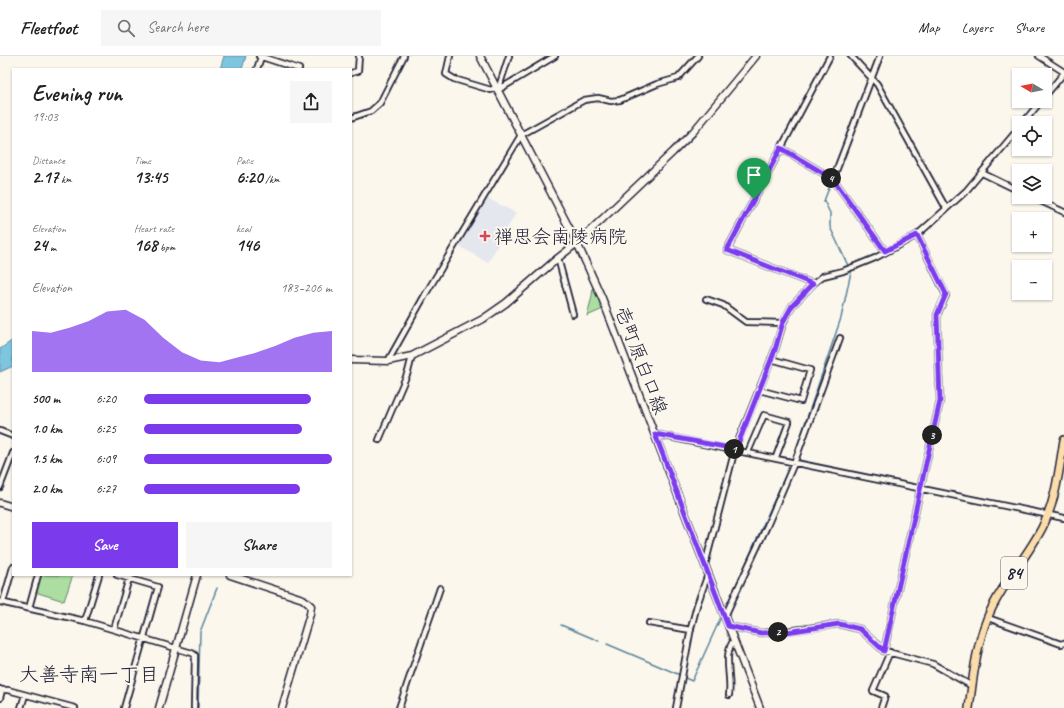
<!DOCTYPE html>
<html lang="en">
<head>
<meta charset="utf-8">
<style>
  body { margin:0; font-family:Caveat,"Klee One",sans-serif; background:#f6f6f6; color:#222; height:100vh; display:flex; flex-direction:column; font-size:15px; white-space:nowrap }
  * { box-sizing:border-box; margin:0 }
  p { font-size:13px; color:#767676 }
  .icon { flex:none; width:22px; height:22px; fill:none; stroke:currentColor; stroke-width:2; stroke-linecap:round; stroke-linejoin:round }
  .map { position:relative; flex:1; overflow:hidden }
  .sheet { position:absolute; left:12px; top:12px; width:340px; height:508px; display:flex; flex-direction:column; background:#fff; border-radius:0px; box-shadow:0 1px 3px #0004 }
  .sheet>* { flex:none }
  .needle { width:26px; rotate:280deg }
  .controls { position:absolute; left:1012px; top:12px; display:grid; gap:8px }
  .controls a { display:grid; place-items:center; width:40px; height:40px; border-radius:0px; background:#fff; box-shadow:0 1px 3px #0004; font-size:20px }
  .pin { position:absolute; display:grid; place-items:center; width:34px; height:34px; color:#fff; margin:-41px -17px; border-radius:50% 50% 50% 0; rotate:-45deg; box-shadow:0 0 4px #0007 }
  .pin .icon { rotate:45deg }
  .km { position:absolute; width:20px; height:20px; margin:-10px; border-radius:50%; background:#222; color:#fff; font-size:11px; line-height:20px; text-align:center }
  .round { display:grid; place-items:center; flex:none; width:42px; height:42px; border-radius:0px; background:#f6f6f6 }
  .headline { display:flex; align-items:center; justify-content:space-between; height:68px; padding:0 20px }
  h1 { font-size:22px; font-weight:600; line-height:30px }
  .figures { display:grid; grid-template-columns:repeat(3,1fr); gap:6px; height:68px; padding:4px 20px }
  .figures div { display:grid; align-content:center }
  .figures b { font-size:17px; font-weight:600 }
  .figures small { font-size:11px; font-weight:400 }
  .figures p { font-size:11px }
  .chart { height:112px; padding:8px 20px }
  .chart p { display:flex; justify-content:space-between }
  .chart svg { width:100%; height:72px; margin-top:4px; fill:#7c3aed; opacity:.7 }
  .primary-button { display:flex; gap:8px; margin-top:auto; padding:8px 20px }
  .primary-button a { flex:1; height:46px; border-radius:0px; background:#7c3aed; color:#fff; font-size:16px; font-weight:600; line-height:46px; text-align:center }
  .primary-button a+a { background:#f6f6f6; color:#222 }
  ul { padding:0 20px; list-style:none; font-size:13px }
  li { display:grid; grid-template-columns:64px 48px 1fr; align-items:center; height:30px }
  li i { height:10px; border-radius:5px; background:#7c3aed }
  header { display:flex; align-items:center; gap:24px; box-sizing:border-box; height:56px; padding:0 20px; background:#fff; border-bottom:1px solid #e0e0e0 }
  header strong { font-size:19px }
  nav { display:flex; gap:22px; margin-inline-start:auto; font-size:14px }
  .search { width:280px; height:36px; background:#f6f6f6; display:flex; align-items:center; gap:10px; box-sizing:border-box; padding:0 14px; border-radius:0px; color:#767676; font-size:15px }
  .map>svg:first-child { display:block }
  .built { fill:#e5e7ee }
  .green { fill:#abdea0; stroke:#66806e }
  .water { fill:#7ec6df; stroke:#59849d }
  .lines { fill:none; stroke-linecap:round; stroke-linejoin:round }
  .stream { stroke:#59849d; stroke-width:1.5 }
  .street-casing { stroke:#22223b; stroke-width:8 }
  .secondary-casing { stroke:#22223b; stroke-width:9 }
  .primary-casing { stroke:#22223b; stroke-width:10 }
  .street { stroke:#fbf7ec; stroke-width:4.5 }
  .secondary { stroke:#fbf7ec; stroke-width:6 }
  .primary { stroke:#fbddab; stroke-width:7 }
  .route-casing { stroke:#fff; stroke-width:8 }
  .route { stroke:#7c3aed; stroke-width:5 }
  .poi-dot { fill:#d1495b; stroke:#fbf7ec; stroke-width:1.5 }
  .labels { text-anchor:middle; stroke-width:4; stroke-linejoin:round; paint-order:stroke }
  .shield { fill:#fbf7ec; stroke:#636270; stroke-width:1 }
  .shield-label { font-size:18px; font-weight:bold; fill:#22223b }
  .poi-label { font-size:19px; fill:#22223b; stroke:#fbf7ec; text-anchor:start }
  .street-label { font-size:19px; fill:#22223b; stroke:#fbf7ec }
  .neighbourhood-label { font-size:20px; fill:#22223b; stroke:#fbf7ec }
</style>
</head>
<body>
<header>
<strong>Fleetfoot</strong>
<div class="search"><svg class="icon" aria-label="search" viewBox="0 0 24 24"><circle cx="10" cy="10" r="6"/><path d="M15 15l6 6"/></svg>Search here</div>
<nav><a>Map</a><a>Layers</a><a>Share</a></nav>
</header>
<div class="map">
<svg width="1064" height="652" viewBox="0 0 1064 652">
  <rect width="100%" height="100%" fill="#fbf7ec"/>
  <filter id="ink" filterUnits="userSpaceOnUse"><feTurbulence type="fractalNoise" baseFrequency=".025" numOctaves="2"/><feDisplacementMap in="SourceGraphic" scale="8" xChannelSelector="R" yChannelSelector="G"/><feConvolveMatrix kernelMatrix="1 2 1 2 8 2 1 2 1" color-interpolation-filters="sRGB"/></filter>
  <g filter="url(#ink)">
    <path class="built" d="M487,142L516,157L488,207L459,190Z"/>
    <path class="green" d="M593,229L603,253L587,260L592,240Z
      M41,519H73L64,545L35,536Z"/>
    <path class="water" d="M224,0H246L242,13H220Z
      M13,284V310L0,316V293Z"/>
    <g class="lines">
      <path class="stream" d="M870,19L877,0
        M853,66L868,26
        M725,554L794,400L841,262L851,216L830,171V157L824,145L832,124
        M561,569L599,585
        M607,588L680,619
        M685,622L692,625L721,561
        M198,652L200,576L217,532"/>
      <g class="street-casing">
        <path id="street" d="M259,0L299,13
          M450,0L446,18L454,23L491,34L497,31
          M851,0L877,28L946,152
          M1039,0L1064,16
          M257,13L261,1
          M351,17L358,15L359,0
          M498,34L555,0
          M498,34L509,0
          M1045,40L1064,17
          M351,62L371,55L380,47L404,0
          M1023,67L1041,45
          M781,92L833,123L885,195
          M982,117L1019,135
          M833,123L880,0
          M1032,141L1064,156
          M558,202L573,258
          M813,228L727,194L830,0
          M706,243L723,249L746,266L783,267
          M388,305L425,239L521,79L584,44L598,42L611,45L620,44L657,28L678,22L698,0
          M759,334L801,345L810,314L771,303
          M0,375L13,380
          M655,378L1064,462
          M379,384L408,316L412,300
          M748,396L764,359L789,366L776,401
          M0,431L13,397
          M705,509L735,393L775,294L783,267L792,250L813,228L823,220L843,215L875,202L917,179L966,135L1019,72
          M117,519L158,531L124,652
          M0,546L85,565L192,597L195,599L194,652
          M3,546L13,511
          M29,552L38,519
          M725,560L767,470L795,405L840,282
          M988,562L1061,588L1064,587
          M85,565L99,519
          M649,567L691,574
          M728,570L761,577L787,575L839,568L851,571L860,573L884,595L933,608L972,630
          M114,573L130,519
          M884,595L940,345L937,259L946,239L917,179
          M0,633L2,634L0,642
          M2,634H8L75,652
          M729,639C732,621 722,599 734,584
          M21,652L25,639
          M399,652L440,532
          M676,652L691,572L697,549L708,518
          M881,652L885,640L873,635L890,596"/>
      </g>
      <g class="secondary-casing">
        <path id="secondary" d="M480,0L577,187L602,242L760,652
          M351,304L388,305L412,300L483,263L506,247L558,202L577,187L673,96L693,76L756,0
          M0,447L13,451
          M230,519L303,543L311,550L310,558L282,652
          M159,652L197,519"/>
      </g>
      <g class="primary-casing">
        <path id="primary" d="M969,652C973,622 976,591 987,563C1000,530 1026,503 1042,472C1056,445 1059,414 1064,384"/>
      </g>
      <use href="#street" class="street"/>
      <use href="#secondary" class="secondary"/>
      <use href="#primary" class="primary"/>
    </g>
  </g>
  <g class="lines" filter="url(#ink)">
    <g class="route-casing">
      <path id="route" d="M781,92L833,123L885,195L917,179L946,238L937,259L940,345L884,595L860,573L839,568L787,576L761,577L728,570L655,378L736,393L775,294L783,266L792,250L813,228L727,194Z"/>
    </g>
    <use href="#route" class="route"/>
  </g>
  <path class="poi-dot" d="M483 174h4v4h4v4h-4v4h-4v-4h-4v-4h4z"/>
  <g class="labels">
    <rect class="shield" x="1001" y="501" width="26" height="32" rx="3"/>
    <g class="shield-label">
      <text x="1014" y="523">84</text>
    </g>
    <g class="poi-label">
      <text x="494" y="187">禅思会南陵病院</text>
    </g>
    <g class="street-label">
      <text transform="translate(642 304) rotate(69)" y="7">壱町原白口線</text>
    </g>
    <g class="neighbourhood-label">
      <text x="89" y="625">大善寺南一丁目</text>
    </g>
  </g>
</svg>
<div class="controls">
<a><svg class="needle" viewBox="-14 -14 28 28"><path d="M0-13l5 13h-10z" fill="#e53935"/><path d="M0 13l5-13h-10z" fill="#767676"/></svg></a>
<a><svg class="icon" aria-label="locate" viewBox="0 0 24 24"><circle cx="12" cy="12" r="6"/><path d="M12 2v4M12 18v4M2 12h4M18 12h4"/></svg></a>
<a><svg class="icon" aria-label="layers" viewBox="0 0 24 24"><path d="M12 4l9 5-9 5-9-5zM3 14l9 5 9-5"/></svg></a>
<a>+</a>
<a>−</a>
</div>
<div class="pin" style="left:754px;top:143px;background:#1e9e55"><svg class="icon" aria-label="arrive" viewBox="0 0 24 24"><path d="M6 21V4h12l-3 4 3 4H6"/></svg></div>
<b class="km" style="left:734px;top:393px">1</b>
<b class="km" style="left:778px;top:576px">2</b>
<b class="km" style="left:932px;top:379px">3</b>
<b class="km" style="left:831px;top:122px">4</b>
<section class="sheet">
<div class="headline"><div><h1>Evening run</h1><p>19:03</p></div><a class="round"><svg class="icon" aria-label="share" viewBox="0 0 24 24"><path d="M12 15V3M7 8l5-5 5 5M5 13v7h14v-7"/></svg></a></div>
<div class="figures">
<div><p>Distance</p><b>2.17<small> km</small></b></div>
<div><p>Time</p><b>13:45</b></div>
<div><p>Pace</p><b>6:20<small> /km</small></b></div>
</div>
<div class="figures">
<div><p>Elevation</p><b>24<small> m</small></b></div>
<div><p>Heart rate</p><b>168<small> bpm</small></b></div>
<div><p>kcal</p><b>146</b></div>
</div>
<div class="chart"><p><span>Elevation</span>183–206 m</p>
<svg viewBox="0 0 160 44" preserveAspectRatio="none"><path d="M0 44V19L10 20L20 17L30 13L40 7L50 6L60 12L70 23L80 32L90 37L100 38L110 35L120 32L130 28L140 23L150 20L160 19V44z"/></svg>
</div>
<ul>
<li><b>500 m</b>6:20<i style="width:89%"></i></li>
<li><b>1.0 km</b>6:25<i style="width:84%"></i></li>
<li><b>1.5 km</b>6:09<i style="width:100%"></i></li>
<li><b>2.0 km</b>6:27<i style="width:83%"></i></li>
</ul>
<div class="primary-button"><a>Save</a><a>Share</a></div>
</section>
</div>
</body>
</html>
